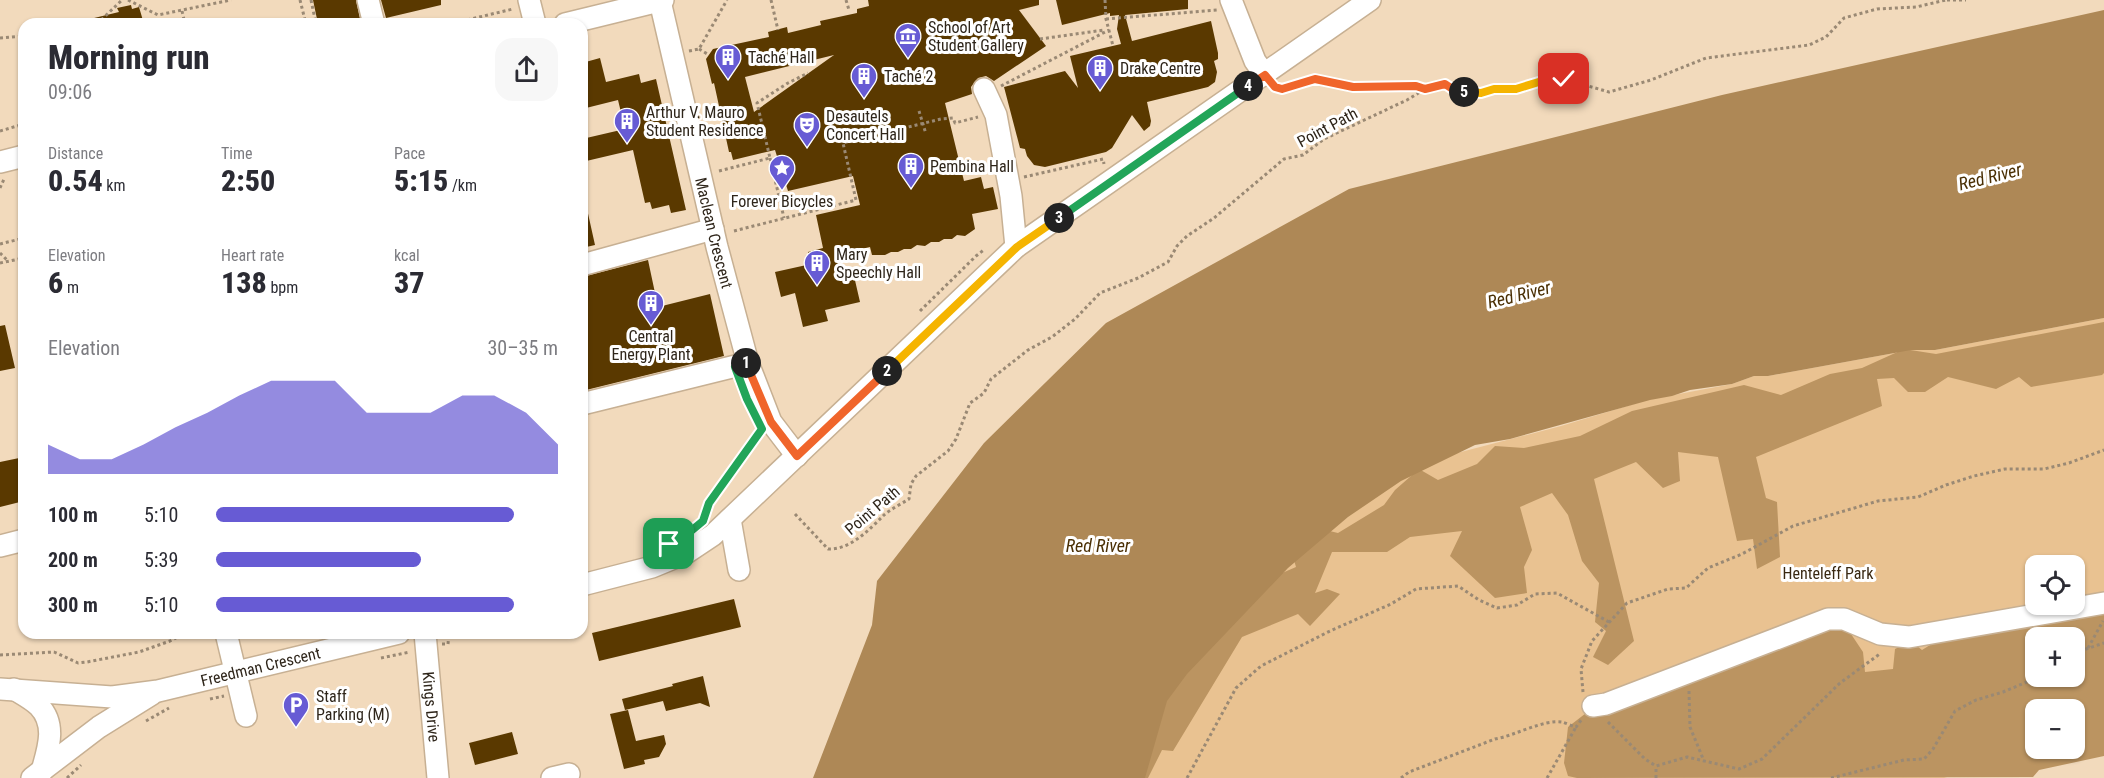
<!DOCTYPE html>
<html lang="en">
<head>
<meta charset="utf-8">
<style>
  body { margin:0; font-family:"Roboto Condensed",sans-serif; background:#f7f7f7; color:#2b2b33; height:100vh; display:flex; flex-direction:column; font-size:22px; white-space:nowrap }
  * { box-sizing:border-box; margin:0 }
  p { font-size:20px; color:#7c7c81 }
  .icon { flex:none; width:33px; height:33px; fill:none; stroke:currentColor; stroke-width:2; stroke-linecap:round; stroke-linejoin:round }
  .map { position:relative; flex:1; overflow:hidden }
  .sheet { position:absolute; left:18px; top:18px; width:570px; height:621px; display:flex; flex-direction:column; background:#fff; border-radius:18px; box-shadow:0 2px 4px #0004 }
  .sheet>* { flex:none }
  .controls { position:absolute; left:2025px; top:555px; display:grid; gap:12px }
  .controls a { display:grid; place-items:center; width:60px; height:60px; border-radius:12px; background:#fff; box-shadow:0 2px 4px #0004; font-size:30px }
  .pin { position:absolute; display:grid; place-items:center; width:51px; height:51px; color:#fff; margin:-26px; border-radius:12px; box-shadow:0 3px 9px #0006 }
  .km { position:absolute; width:30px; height:30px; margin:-15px; border-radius:50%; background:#222; color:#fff; font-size:16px; line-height:30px; text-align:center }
  .round { display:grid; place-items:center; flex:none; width:63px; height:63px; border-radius:18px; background:#f7f7f7 }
  .summary { display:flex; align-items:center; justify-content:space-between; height:102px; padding:0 30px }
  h1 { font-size:33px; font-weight:800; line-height:45px }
  .figures { display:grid; grid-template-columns:repeat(3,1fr); gap:9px; height:102px; padding:6px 30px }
  .figures div { display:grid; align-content:center }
  .figures b { font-size:30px; font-weight:800 }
  .figures small { font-size:16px; font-weight:400 }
  .figures p { font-size:16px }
  .chart { height:168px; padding:12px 30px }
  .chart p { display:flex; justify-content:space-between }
  .chart svg { width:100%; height:108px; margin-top:6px; fill:#675bd4; opacity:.7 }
  ul { padding:0 30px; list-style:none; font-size:20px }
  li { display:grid; grid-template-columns:96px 72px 1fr; align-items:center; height:45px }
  li i { height:15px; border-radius:8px; background:#675bd4 }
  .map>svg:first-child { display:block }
  .green { fill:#e9c291; fill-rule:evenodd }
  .forest { fill:#bb9461; fill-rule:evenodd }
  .water { fill:#ae8856 }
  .building { fill:#5a3900; fill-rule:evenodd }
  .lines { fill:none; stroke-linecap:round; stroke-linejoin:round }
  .minor-casing { stroke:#c7b093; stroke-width:24 }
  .path { stroke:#9a8974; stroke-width:3; stroke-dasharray:3 3; stroke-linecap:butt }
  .minor { stroke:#fff; stroke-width:21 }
  .path-bridge { stroke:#9a8974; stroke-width:3; stroke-dasharray:3 3; stroke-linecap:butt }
  .split-1-casing { stroke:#fff; stroke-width:12 }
  .split-2-casing { stroke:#fff; stroke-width:12 }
  .split-3-casing { stroke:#fff; stroke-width:12 }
  .split-4-casing { stroke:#fff; stroke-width:12 }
  .split-5-casing { stroke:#fff; stroke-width:12 }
  .split-6-casing { stroke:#fff; stroke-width:12 }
  .split-1 { stroke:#22a559; stroke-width:8 }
  .split-2 { stroke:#f0652b; stroke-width:8 }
  .split-3 { stroke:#f5b400; stroke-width:8 }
  .split-4 { stroke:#22a559; stroke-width:8 }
  .split-5 { stroke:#f0652b; stroke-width:8 }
  .split-6 { stroke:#f5b400; stroke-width:8 }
  .labels { text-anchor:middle; stroke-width:6; stroke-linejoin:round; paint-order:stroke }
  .poi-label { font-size:16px; fill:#2e251a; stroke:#fff; text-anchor:start }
  .street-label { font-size:16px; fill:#2e251a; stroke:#fff }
  .park-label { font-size:16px; fill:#392811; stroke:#fff }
  .water-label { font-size:18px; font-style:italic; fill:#4a2f04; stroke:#fff }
</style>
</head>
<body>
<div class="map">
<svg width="2104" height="778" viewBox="0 0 2104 778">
  <rect width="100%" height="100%" fill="#f2dabc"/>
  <path class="green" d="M2104,318V738L2074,710H2036V748L1944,778H1127L1221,617L1415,464L1561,426L1647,400L1732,384L1754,376H1768L1911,350H1935ZM2036,566H2074V604H2036ZM2036,638H2074V676H2036Z"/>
  <path class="forest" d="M2104,322V373L2102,375L2031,387L2019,377L1996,389L1948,377L1925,392H1908L1894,378L1877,379L1882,406L1756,457L1766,498L1777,502L1780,557L1757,569L1753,539L1737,541L1718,457L1678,452L1680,481L1663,488L1636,462L1594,479L1634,641L1608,665L1593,657L1606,631L1595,622L1599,583L1582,561L1568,515L1552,493L1520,507L1532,550L1524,567L1527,593L1495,598L1450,556L1462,531L1410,537L1387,552H1332L1315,593L1327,589L1340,594L1310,626L1298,614L1242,637L1173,751L1162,750L1148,778H1127L1155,711L1259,583L1296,567L1289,543L1313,527L1338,533L1384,505L1395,490L1419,469L1438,480L1477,464L1495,446L1524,448L1580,436L1632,411L1744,385L1781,395L1830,374L1862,368L1904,349L1936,354Z
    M2104,609V756L2039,770L2033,777L1577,778L1568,776L1564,763L1568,727L1590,710L1824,625H1845L1863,652L1865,672L1893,669L1895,649L1911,641L1922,650L1943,637ZM2036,638H2074V676H2036ZM2036,710H2074V748H2036Z"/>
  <path class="water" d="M2104,10V318L1935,350H1911L1768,376H1754L1732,384L1690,390L1672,396L1650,400L1510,439L1475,445L1401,481L1348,517L1288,568L1187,674L1167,701L1145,778H813L872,625L877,581L984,443L1106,323L1349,189L1722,95Z"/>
  <path class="building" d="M313,0H356L361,24H318Z
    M381,0H441V5L386,18Z
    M868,0H1039V5L1019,10L1046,46L994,81L986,76L978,78L971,87L972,94L945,103L964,181L981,177L984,189L993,187L998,209L972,214L975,229L965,236L957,235L952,239H944L939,242H931L925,246L917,245L911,249H904L898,252H891L885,255H872L870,247L836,255L841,278L854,276L860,302L825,310L828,321L803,327L795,293L781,297L775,272L811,264L808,252L823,248L816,215L860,205L853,176L788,191L775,150L733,160L731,152H729L714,83L712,84L706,59L713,49L769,37L768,32L787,27L788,33L821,25L820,21L857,13V9L869,6ZM834,55L754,112L745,77Z
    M1056,0H1188V9L1125,15L1132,41L1211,21L1218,53V59L1214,61L1217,72L1215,82L1208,87L1147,102L1151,121L1150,126L1144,131L1132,115L1112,148L1106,152L1045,167L1034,165L1027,156L1025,149L1020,148L1004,87L1065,71L1078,88L1070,56L1121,44L1117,29L1119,15L1110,16V13L1062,25Z
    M131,5L132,9L139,7L144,24H90V19L119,12L117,8Z
    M600,58L606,82L639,74L641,83L656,79L686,210L671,213L669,205L652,209L650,202L645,203L633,150L582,162V139L625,129L618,100L582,109V63Z
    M587,209L595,245L582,248V210Z
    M648,260L658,307L710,294L724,356L582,391V339L587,337L582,315V277Z
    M5,325L15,368L0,371V326Z
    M24,457V501L0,507V462Z
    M734,599L741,627L599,661L592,633Z
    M703,676L710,707L700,703L666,711L663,701L625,710L622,699L673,686L672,684Z
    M628,710L636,741L664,735L666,744L659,757L644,760L645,764L624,769L610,714Z
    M512,732L518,754L475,765L469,743Z"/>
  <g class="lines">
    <g class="minor-casing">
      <g id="minor">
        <path d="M368,0L374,24"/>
        <path d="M529,0L535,24"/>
        <path d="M1231,0L1255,61L1265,75"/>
        <path id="s1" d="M660,1L717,247L748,363L771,422L797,456"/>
        <path d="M565,24L663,0"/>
        <path d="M984,89L996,115L1011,196L1016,247"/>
        <path d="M0,162L24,156"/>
        <path d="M582,265L713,229"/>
        <path d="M582,404L748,363"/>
        <path d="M730,519L739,570"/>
        <path d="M0,546L24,540"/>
        <path d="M582,585L652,567L686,553L713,535L1016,247L1370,0"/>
        <path d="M226,633L246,716"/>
        <path id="s2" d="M425,633L438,778"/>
        <path id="s3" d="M0,689L112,697L158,691L399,633"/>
        <path d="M14,689C22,694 32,699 39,706C57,725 48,749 42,771"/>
        <path d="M1593,706L1606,704L1828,619H1844L1880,634L1909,637L2104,603"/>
        <path d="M32,778L99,727L152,694"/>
        <path d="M552,778L569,774"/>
      </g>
    </g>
    <path class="path" d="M128,0L158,15L231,0
      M300,0L306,24
      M311,0L316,24
      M771,0L778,30
      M846,0L849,10
      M1105,0L1106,19L1113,46
      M1947,0H1966
      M182,11L185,24
      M1106,19L1217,10
      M97,24L122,0
      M450,24L513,9
      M0,38L24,36
      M1040,39L1104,30
      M699,49L709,55
      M689,51L699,49L727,0
      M1001,86L1109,30
      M1277,88L1282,89L1315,79L1353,87L1416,86L1425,89
      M0,131L24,124
      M770,158L784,218
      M719,171L770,158L757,103L788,83L808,73
      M1024,177L1103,159L1104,164
      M0,188L4,179
      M734,231L856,200L843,143L941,119L953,118L955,123L978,117
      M0,244L24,238
      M0,253L8,261
      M0,263L24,258
      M920,311L976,256L985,249
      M795,514L828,549C850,550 869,530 884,515C891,509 901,504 909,499L911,484L916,476L948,451L956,439L970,403L984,393L991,379L1028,350L1052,337L1075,319L1100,293L1138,278L1168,262L1177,246L1187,236L1214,218L1284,159L1303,155L1324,139L1407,100L1425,89L1445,84L1457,91L1481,93L1494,89H1516L1553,79H1564L1609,92L1651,80L1706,58L1809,45L1826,37L1844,18L1877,9L1916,7L1946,0
      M704,518L709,503L759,434
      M442,644H448L449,633
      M2088,648L2103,621
      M2074,653L2104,643
      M0,655L54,652L78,663L87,662L139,652L170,641L185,633
      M381,658L410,652
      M1689,691L1690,727L1704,761
      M1583,692L1581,669L1592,641L1627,603L1668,589L1686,588L1708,568L1742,554L1793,526L1878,501L1918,497L1946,485L1974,476L2005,469H2044L2069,463L2104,450
      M210,699L224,696
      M146,721L169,708
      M1608,722L1645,759L1656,766L1687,757L1739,769L1762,759L1840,683L1881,653
      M67,778L81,765
      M1187,778L1236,688L1261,666L1330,631L1391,604L1416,589L1458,586L1479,600L1497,608L1517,605L1535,594L1557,593L1609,622
      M1401,778L1409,772L1495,739C1514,736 1544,719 1562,722C1566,723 1572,726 1576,727L1582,719
      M1547,778L1576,727
      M1656,778V766
      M1831,778L1904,760L1924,759L1933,749L1955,711L1976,700L2003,692L2041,676"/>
    <use href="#minor" class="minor"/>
    <path class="path-bridge" d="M919,111L926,134"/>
  </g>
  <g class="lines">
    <g class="split-1-casing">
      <path id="split-1" d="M669,544L691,531L703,521L709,503L762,429L747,399L735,367L746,363"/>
    </g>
    <g class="split-2-casing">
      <path id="split-2" d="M746,363L771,422L797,456L887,371"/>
    </g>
    <g class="split-3-casing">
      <path id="split-3" d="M887,371L1017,247L1059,218"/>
    </g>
    <g class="split-4-casing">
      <path id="split-4" d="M1059,218L1248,86"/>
    </g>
    <g class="split-5-casing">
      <path id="split-5" d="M1248,86L1265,75L1275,87L1282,89L1315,79L1353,87L1416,86L1425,89L1445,84L1457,92H1464"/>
    </g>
    <g class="split-6-casing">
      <path id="split-6" d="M1464,92L1481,93L1494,89H1516L1542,81L1564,79"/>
    </g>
    <use href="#split-1" class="split-1"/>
    <use href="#split-2" class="split-2"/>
    <use href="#split-3" class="split-3"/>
    <use href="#split-4" class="split-4"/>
    <use href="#split-5" class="split-5"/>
    <use href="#split-6" class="split-6"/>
  </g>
  <defs>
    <g id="museum-pin" transform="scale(1.35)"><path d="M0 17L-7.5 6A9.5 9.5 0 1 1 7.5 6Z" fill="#675bd4" stroke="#fff"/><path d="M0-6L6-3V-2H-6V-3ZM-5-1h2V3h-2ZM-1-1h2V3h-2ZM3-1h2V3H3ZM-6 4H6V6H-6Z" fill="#fff"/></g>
    <g id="building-pin" transform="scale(1.35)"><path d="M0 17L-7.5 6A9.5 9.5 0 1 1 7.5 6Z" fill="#675bd4" stroke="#fff"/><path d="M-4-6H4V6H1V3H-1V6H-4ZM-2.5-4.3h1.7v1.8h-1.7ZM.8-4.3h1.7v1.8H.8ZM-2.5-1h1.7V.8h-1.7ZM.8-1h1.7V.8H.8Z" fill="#fff"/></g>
    <g id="theatre-pin" transform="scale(1.35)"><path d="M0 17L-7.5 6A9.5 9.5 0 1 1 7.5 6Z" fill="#675bd4" stroke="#fff"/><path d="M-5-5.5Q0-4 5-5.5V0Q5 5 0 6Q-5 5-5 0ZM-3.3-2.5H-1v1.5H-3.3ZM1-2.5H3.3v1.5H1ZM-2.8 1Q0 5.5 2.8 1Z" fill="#fff"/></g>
    <g id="sight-pin" transform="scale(1.35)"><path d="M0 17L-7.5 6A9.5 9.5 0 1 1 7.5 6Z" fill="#675bd4" stroke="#fff"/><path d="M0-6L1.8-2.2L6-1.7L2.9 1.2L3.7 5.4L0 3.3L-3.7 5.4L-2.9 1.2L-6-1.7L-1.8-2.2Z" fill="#fff"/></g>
    <g id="parking-pin" transform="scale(1.35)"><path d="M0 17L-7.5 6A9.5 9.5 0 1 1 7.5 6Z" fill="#675bd4" stroke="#fff"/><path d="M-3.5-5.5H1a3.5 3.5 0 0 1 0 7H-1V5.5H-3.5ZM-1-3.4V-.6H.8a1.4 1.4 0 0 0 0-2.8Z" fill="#fff"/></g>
  </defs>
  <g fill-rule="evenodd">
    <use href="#museum-pin" x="908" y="36"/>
    <use href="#building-pin" x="728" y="57"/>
    <use href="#building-pin" x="1100" y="68"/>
    <use href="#building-pin" x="864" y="76"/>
    <use href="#building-pin" x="627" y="121"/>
    <use href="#theatre-pin" x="807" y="125"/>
    <use href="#building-pin" x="911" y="166"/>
    <use href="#sight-pin" x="782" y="168"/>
    <use href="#building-pin" x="817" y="263"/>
    <use href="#building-pin" x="651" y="303"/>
    <use href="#parking-pin" x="296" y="705"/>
  </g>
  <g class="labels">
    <g class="poi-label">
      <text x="928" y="33">School of Art<tspan x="928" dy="18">Student Gallery</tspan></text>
      <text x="748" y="63">Taché Hall</text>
      <text x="1120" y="74">Drake Centre</text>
      <text x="884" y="82">Taché 2</text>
      <text x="646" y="118">Arthur V. Mauro<tspan x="646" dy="18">Student Residence</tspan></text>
      <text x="826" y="122">Desautels<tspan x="826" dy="18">Concert Hall</tspan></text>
      <text x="930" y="172">Pembina Hall</text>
      <text x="782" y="207" text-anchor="middle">Forever Bicycles</text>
      <text x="836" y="260">Mary<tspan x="836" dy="18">Speechly Hall</tspan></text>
      <text x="651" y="342" text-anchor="middle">Central<tspan x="651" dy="18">Energy Plant</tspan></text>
      <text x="316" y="702">Staff<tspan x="316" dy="18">Parking (M)</tspan></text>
    </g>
    <g class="street-label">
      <text transform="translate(1327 127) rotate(-28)" y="6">Point Path</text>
      <text dy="6" stroke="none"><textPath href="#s1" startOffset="238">Maclean Crescent</textPath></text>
      <text transform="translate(872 510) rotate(-40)" y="6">Point Path</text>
      <text dy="6" stroke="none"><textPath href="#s3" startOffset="264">Freedman Crescent</textPath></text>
      <text dy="6" stroke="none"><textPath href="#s2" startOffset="74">Kings Drive</textPath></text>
    </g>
    <g class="park-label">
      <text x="1828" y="579">Henteleff Park</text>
    </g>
    <g class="water-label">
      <text transform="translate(1990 177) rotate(-14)" y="6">Red River</text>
      <text transform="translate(1519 295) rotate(-14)" y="6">Red River</text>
      <text x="1098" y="552">Red River</text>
    </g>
  </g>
</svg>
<div class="controls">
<a><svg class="icon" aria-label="locate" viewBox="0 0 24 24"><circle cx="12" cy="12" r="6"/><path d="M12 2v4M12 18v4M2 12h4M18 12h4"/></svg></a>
<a>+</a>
<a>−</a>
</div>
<div class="pin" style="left:669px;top:544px;background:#1e9e55"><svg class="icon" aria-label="arrive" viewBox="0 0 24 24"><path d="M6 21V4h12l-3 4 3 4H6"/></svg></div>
<div class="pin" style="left:1564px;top:79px;background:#d93025"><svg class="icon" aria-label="check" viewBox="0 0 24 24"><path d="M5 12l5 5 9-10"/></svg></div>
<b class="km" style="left:746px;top:363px">1</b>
<b class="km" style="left:887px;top:371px">2</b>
<b class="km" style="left:1059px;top:218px">3</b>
<b class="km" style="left:1248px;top:86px">4</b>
<b class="km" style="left:1464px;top:92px">5</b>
<section class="sheet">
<div class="summary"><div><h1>Morning run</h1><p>09:06</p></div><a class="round"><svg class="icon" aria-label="share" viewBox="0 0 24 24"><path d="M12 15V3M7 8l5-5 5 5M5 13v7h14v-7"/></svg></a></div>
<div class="figures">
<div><p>Distance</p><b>0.54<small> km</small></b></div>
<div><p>Time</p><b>2:50</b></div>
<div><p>Pace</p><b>5:15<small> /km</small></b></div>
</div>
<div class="figures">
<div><p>Elevation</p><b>6<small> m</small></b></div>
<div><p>Heart rate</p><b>138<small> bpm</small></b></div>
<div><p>kcal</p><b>37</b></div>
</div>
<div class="chart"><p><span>Elevation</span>30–35 m</p>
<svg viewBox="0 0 160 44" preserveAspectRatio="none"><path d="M0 44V32L10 38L20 38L30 32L40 25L50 19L60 12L70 6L80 6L90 6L100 19L110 19L120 19L130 12L140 12L150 19L160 32V44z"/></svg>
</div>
<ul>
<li><b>100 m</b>5:10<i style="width:87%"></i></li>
<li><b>200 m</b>5:39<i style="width:60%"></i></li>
<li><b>300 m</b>5:10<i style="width:87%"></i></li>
</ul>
</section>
</div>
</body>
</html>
